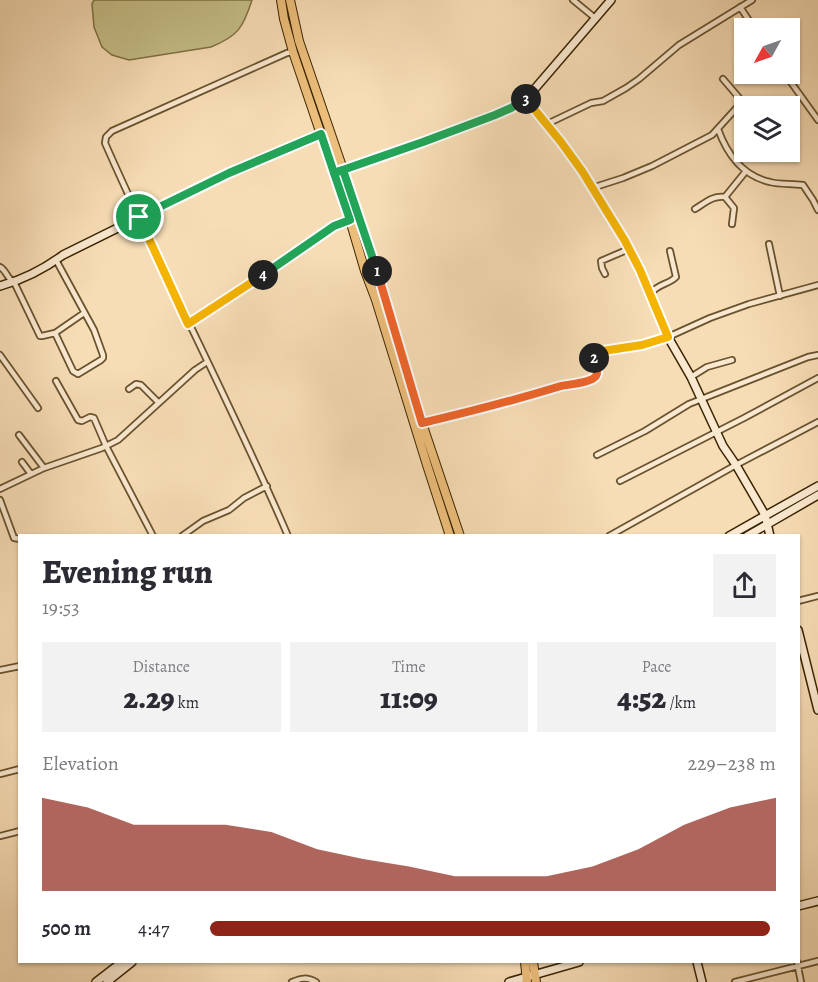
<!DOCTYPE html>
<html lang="en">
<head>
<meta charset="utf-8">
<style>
  body { margin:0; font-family:Alegreya,serif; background:#f2f2f3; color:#2b2b33; height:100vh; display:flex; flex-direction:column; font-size:22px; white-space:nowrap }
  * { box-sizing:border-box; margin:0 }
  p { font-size:20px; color:#7c7c81 }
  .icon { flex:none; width:33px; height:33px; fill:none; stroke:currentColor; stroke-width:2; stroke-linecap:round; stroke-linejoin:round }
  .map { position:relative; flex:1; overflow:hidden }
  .sheet { position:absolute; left:18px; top:534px; width:782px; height:429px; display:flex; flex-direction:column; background:#fff; border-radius:0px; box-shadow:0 2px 4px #0004 }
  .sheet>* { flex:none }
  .needle { width:39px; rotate:230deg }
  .buttons { position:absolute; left:734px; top:18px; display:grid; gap:12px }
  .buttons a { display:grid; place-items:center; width:66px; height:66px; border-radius:0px; background:#fff; box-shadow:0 2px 4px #0004; font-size:30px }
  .pin { position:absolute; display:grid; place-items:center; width:51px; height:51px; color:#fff; margin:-26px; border:3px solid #fff; border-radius:50%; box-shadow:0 2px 6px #0007 }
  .km { position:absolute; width:30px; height:30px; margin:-15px; border-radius:50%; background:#222; color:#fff; font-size:16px; line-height:30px; text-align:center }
  .round { display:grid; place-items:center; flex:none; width:63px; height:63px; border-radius:0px; background:#f2f2f3 }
  .summary { display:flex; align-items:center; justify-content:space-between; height:102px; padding:0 24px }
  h1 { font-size:33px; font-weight:800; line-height:45px }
  .metrics { display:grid; grid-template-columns:repeat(3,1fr); gap:9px; height:102px; padding:6px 24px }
  .metrics div { display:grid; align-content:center; border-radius:0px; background:#f2f2f3; text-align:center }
  .metrics b { font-size:30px; font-weight:800 }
  .metrics small { font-size:16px; font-weight:400 }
  .metrics p { font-size:16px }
  .chart { height:168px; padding:12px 24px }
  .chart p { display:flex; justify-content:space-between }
  .chart svg { width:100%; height:108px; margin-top:6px; fill:#8f2418; opacity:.7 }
  ul { padding:0 24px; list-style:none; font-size:20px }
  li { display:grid; grid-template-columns:96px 72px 1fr; align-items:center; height:45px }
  li i { height:15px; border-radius:8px; background:#8f2418 }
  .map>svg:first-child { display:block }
  .green { fill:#c5be88; stroke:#807144; stroke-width:1.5 }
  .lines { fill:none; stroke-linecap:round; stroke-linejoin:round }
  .street-casing { stroke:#69522e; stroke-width:8 }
  .secondary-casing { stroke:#3a2400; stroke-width:10 }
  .primary-casing { stroke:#3a2400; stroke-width:10 }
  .street { stroke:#fae9d0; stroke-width:4.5 }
  .secondary { stroke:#fae9d0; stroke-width:7 }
  .primary { stroke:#ecbe7b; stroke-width:8 }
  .split-1-casing { stroke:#fff; stroke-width:12 }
  .split-2-casing { stroke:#fff; stroke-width:12 }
  .split-3-casing { stroke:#fff; stroke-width:12 }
  .split-4-casing { stroke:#fff; stroke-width:12 }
  .split-5-casing { stroke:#fff; stroke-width:12 }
  .split-1 { stroke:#22a559; stroke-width:8 }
  .split-2 { stroke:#f0652b; stroke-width:8 }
  .split-3 { stroke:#f5b400; stroke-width:8 }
  .split-4 { stroke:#22a559; stroke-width:8 }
  .split-5 { stroke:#f5b400; stroke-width:8 }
</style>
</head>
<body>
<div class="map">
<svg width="818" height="982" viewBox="0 0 818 982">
  <rect width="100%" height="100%" fill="#f7ddb6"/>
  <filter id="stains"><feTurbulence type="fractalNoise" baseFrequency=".00333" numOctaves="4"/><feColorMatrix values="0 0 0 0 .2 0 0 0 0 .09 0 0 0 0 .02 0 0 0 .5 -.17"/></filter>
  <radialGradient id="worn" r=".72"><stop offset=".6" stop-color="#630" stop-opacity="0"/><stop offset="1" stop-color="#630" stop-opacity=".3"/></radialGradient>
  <path class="green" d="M94,0H252C243,28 238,36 211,47L129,60L112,55L102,47L94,27L92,4Z"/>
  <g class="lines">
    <g class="street-casing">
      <path id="street" d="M573,0L595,18
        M740,7L754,28
        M785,74L818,120
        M547,124L591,103L603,101L626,88L639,79L679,45L752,0
        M718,129C727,154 743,176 770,182C781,185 792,183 803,185L813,200L818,210
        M592,188L623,178L652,166L712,135L741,103V100L723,79
        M725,197L734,208L732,224
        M695,209C705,203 713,195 725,197L746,171
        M769,244L780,296
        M56,260L94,330L103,355V358L101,360L78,374L73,371L55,333L84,313
        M0,267C7,271 7,279 14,282L40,336H42L55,333
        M605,274L602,268L601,261L629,249
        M650,294C659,283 668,285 676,277L670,251
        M188,324L246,287L334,226L350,220
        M0,355L38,408
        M691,377L707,367L732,360
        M56,381L78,420L82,421L90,417L94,418L106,446L153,536
        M129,389L136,384L141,385L159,403
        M422,423C469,413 516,399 563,386C571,384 588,384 594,378C600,372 595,364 594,356L596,352L642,345L668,337L710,318L749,304L818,285
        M19,435L44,468
        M597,455L645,431L689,404L808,357L818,355
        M22,462L31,474
        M620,481L744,418L818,378
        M0,489L44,468L102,448L118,440L195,370L207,362
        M0,500L14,538L20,539
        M182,536L203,521L229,510L244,498L267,486
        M288,536C231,403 163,275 105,143L106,137L112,131L287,53L293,52
        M609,536L736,465L818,422
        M798,601L818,596
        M0,670L20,666
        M0,774L20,769
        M0,836L20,831
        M797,962L801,982
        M292,982C301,978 307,977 316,982
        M735,982L818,961"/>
    </g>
    <g class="secondary-casing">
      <path id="secondary" d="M526,99L561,142L582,171L625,241L640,270L668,337L691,377L723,446L736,465L765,515L770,536
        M339,171L423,142L495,115L511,108L526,99L611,0
        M0,286C22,280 44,269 63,255L229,173L321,134
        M729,536L818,486
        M747,536L818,495
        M798,630L818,710
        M798,906L818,901
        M697,962L702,982
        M96,982L122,962
        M107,982L132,962
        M509,982L579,962"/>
    </g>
    <g class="primary-casing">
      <path id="primary" d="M281,0L284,19L293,52L350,220L365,271L376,300L427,465L450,536
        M290,0L299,41L359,216L425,432L460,536
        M525,962L527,982
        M533,962L536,982"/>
    </g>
    <use href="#street" class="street"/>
    <use href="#secondary" class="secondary"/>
    <use href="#primary" class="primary"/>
  </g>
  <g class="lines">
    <g class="split-1-casing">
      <path id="split-1" d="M139,217L229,173L321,134L334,173L343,170L377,271"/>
    </g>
    <g class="split-2-casing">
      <path id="split-2" d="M377,271L422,423C469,412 515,400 561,386C570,384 591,383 596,376C599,371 595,364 594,358"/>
    </g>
    <g class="split-3-casing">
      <path id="split-3" d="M526,99L561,142L582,171L625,241L640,270L668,337L642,345L596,352L594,355V358"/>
    </g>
    <g class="split-4-casing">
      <path id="split-4" d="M263,275L334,226L350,220L334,173L423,142L495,115L511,108L526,99"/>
    </g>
    <g class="split-5-casing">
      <path id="split-5" d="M139,217L188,324L263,275"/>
    </g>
    <use href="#split-1" class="split-1"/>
    <use href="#split-2" class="split-2"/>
    <use href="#split-3" class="split-3"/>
    <use href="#split-4" class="split-4"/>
    <use href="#split-5" class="split-5"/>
  </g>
  <rect width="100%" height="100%" filter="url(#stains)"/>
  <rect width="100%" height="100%" fill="url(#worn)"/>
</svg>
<div class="buttons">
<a><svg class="needle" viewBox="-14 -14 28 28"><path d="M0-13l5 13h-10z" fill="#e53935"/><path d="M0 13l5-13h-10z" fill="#7c7c81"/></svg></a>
<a><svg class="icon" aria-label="layers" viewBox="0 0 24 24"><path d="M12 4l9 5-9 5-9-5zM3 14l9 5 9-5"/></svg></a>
</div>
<div class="pin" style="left:139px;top:217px;background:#1e9e55"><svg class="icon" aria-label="arrive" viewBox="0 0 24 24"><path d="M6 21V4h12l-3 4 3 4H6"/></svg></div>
<b class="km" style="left:377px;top:271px">1</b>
<b class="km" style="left:594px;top:358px">2</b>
<b class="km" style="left:526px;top:99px">3</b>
<b class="km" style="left:263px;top:275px">4</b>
<section class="sheet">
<div class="summary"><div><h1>Evening run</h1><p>19:53</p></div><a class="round"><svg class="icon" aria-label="share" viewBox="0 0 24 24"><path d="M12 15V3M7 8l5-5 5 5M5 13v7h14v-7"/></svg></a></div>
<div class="metrics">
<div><p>Distance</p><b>2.29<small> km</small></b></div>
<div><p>Time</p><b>11:09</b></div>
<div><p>Pace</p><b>4:52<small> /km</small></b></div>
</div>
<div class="chart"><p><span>Elevation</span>229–238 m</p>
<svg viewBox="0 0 160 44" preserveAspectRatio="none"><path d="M0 44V6L10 10L20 17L30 17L40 17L50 20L60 27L70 31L80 34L90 38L100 38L110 38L120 34L130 27L140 17L150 10L160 6V44z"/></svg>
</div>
<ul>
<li><b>500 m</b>4:47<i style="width:99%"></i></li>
</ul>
</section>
</div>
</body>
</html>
